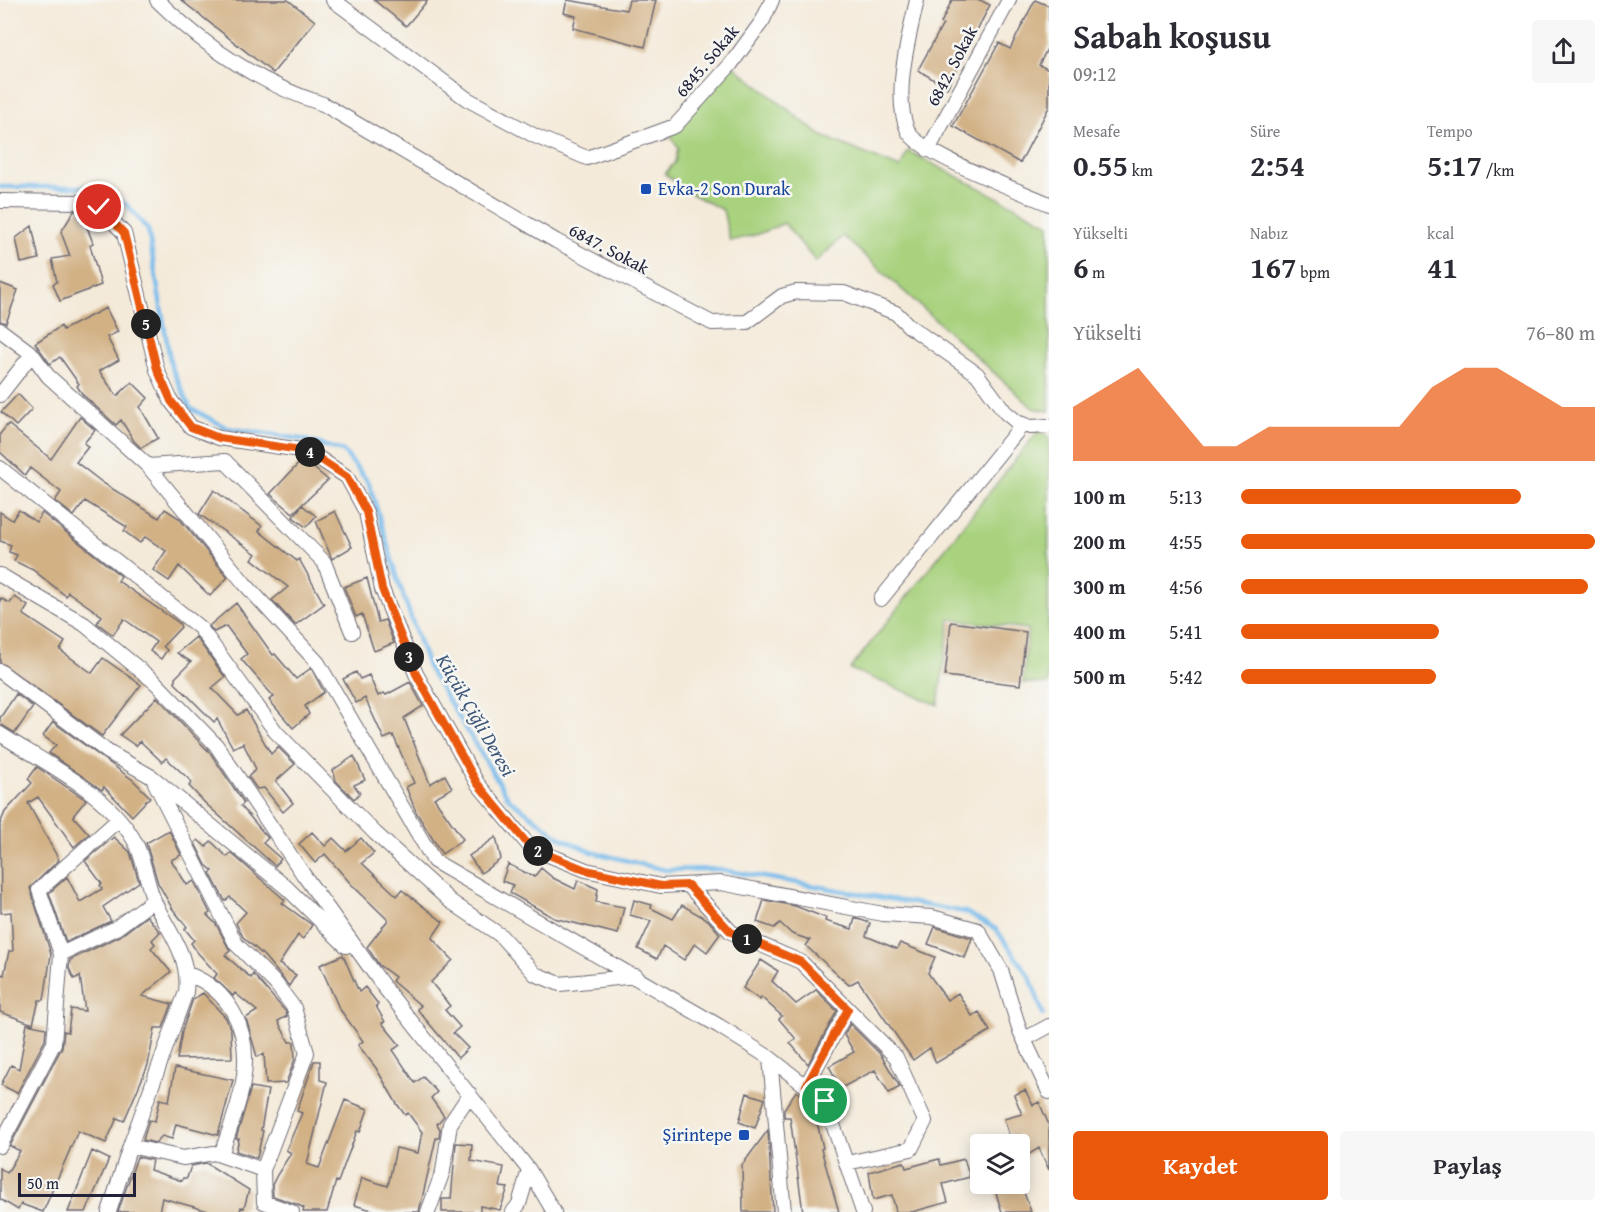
<!DOCTYPE html>
<html lang="tr">
<head>
<meta charset="utf-8">
<style>
  body { margin:0; font-family:"Gentium Book Plus",serif; background:#f7f7f7; color:#2b2b33; height:100vh; display:flex; flex-direction:column; font-size:22px; white-space:nowrap }
  * { box-sizing:border-box; margin:0 }
  p { font-size:20px; color:#7c7c81 }
  .icon { flex:none; width:33px; height:33px; fill:none; stroke:currentColor; stroke-width:2; stroke-linecap:round; stroke-linejoin:round }
  .map { position:relative; flex:1; overflow:hidden }
  .sheet { display:flex; flex-direction:column; background:#fff; width:570px }
  .sheet>* { flex:none }
  .buttons { position:absolute; left:970px; top:1134px; display:grid; gap:12px }
  .buttons a { display:grid; place-items:center; width:60px; height:60px; border-radius:6px; background:#fff; box-shadow:0 3px 15px #0003; font-size:30px }
  .scale { position:absolute; left:18px; bottom:15px; width:118px; box-sizing:border-box; padding-left:6px; border:3px solid #22223b; border-top:0; font-size:16px; line-height:21px; white-space:nowrap; color:#22223b; -webkit-text-stroke:4px #f6f6f2; paint-order:stroke }
  .pin { position:absolute; display:grid; place-items:center; width:51px; height:51px; color:#fff; margin:-26px; border:3px solid #fff; border-radius:50%; box-shadow:0 2px 6px #0007 }
  .km { position:absolute; width:30px; height:30px; margin:-15px; border-radius:50%; background:#222; color:#fff; font-size:16px; line-height:30px; text-align:center }
  .round { display:grid; place-items:center; flex:none; width:63px; height:63px; border-radius:6px; background:#f7f7f7 }
  .headline { display:flex; align-items:center; justify-content:space-between; height:102px; padding:0 24px }
  h1 { font-size:33px; font-weight:700; line-height:45px }
  .figures { display:grid; grid-template-columns:repeat(3,1fr); gap:9px; height:102px; padding:6px 24px }
  .figures div { display:grid; align-content:center }
  .figures b { font-size:30px; font-weight:700 }
  .figures small { font-size:16px; font-weight:400 }
  .figures p { font-size:16px }
  .chart { height:168px; padding:12px 24px }
  .chart p { display:flex; justify-content:space-between }
  .chart svg { width:100%; height:108px; margin-top:6px; fill:#ea580c; opacity:.7 }
  .cta { display:flex; gap:12px; margin-top:auto; padding:12px 24px }
  .cta a { flex:1; height:69px; border-radius:6px; background:#ea580c; color:#fff; font-size:24px; font-weight:700; line-height:69px; text-align:center }
  .cta a+a { background:#f7f7f7; color:#2b2b33 }
  ul { padding:0 24px; list-style:none; font-size:20px }
  li { display:grid; grid-template-columns:96px 72px 1fr; align-items:center; height:45px }
  li i { height:15px; border-radius:8px; background:#ea580c }
  main { display:flex; flex:1; min-height:0 }
  .map>svg:first-child { display:block }
  .green { fill:#a8d27e; stroke:#657a5c; stroke-width:1.5 }
  .lines { fill:none; stroke-linecap:round; stroke-linejoin:round }
  .stream { stroke:#74baeb; stroke-width:4.5 }
  .building { fill:#d2b185 }
  .street-casing { stroke:#6c6872; stroke-width:16 }
  .street { stroke:#fff; stroke-width:14 }
  .route-casing { stroke:#fff; stroke-width:12 }
  .route { stroke:#ea580c; stroke-width:8 }
  .transit-dot { fill:#1a4fb4; stroke:#f6f6f2; stroke-width:2 }
  .labels { text-anchor:middle; stroke-width:5; stroke-linejoin:round; paint-order:stroke }
  .street-label { font-size:18px; fill:#22223b; stroke:#f6f6f2 }
  .transit-label { font-size:18px; fill:#164399; stroke:#f6f6f2; text-anchor:start }
  .water-label { font-size:20px; font-style:italic; fill:#3f5779; stroke:#f6f6f2 }
</style>
</head>
<body>
<main>
<div class="map">
<svg width="1049" height="1212" viewBox="0 0 1049 1212">
  <rect width="100%" height="100%" fill="#f6f6f2"/>
  <filter id="ink" filterUnits="userSpaceOnUse"><feTurbulence type="fractalNoise" baseFrequency=".0167" numOctaves="2"/><feDisplacementMap in="SourceGraphic" scale="12" xChannelSelector="R" yChannelSelector="G"/><feConvolveMatrix kernelMatrix="1 2 1 2 8 2 1 2 1" color-interpolation-filters="sRGB"/></filter>
  <filter id="wash" filterUnits="userSpaceOnUse"><feTurbulence type="fractalNoise" baseFrequency=".008" numOctaves="4" result="noise"/><feDisplacementMap in="SourceGraphic" scale="24" xChannelSelector="R" yChannelSelector="G"/><feGaussianBlur stdDeviation="1.35" result="paint"/><feColorMatrix in="noise" values="0 0 0 0 0 0 0 0 0 0 0 0 0 0 0 0 0 1.4 0 .05"/><feComposite in="paint" operator="in"/></filter>
  <g filter="url(#wash)">
    <rect width="100%" height="100%" fill="#f4ead9"/>
    <path class="green" d="M731,64L820,135L900,168L908,151L1049,224V411L1033,408L843,236L816,262L784,223L759,234L730,241L723,210L690,193L665,174L675,162L678,148L671,137L657,131L676,126Z
      M1038,431L1049,436L1048,684L1023,683L1028,629L950,619L938,705L850,669Z"/>
    <g class="lines">
      <path class="stream" d="M0,187H84L109,192L128,206L148,230L171,366L190,408L227,428L301,439L343,451L369,483L399,583L428,667L509,799L561,838L592,852L665,870L717,869L965,912L996,929L1030,977L1043,1014"/>
    </g>
    <g id="blocks">
      <path class="building" d="M181,0H288L315,21L273,73Z
        M374,0H428L406,26Z
        M567,0L626,10L629,0H656L645,47L573,28L576,16L564,13Z
        M952,0H980L990,5L947,88L918,70L943,24L941,23Z
        M1035,0L1049,6V45L1039,65L1049,70V107L1020,163L953,126L999,43L1010,49Z
        M74,211H81L93,243L90,245L101,285L60,301L53,284L57,282L52,259L70,256L61,232Z
        M32,226L39,259L21,263L16,238Z
        M0,283L18,290L6,323L0,321Z
        M106,308L118,332L107,337L119,360L99,371L117,396L132,382L148,398L140,407L158,438L141,448L134,441L121,420L116,425L83,395L77,386L79,384L60,357L50,364L35,343L61,326L63,330Z
        M18,394L32,409L16,426L1,412Z
        M80,417L95,430L84,443L88,447L76,462L103,483L159,518L165,509L179,518L228,577L210,596L179,566L169,581L153,570L166,551L145,537L140,543L124,531L127,527L85,501L74,516L55,501L61,492L30,468L25,475L0,452V434L8,424L51,459Z
        M303,459L328,480L293,513L270,494Z
        M214,490L262,526L259,531L297,561L299,559L324,604L295,625L272,600L288,587L252,559L256,554L199,514Z
        M302,505L316,516L306,527L293,517Z
        M19,510L36,522L42,513L121,576L118,581L179,623L181,627L163,646L167,650L161,659L150,651L156,642L124,619L113,635L97,623L102,616L68,592L66,596L33,570L14,561L17,555L9,552L11,545L0,541V512L12,520Z
        M335,511L352,547L332,559L316,521Z
        M367,578L378,622L385,620L394,643L374,651L362,614L356,617L344,587Z
        M15,597L28,606L23,614L65,642L60,650L92,673L103,658L141,685L102,736L0,662V598L10,603Z
        M236,603L273,655L275,654L296,679L311,668L324,692L305,706L309,714L293,728L269,700L274,697L241,659L247,654L226,626L214,632L209,626Z
        M951,622L1026,632L1020,685L945,676Z
        M196,637L225,677L212,688L238,715L246,710L271,754L278,747L295,764L276,781L293,803L283,812L264,788L257,789L250,779L248,777L256,769L243,743L233,748L217,719L214,722L175,683V678L191,662L177,653Z
        M356,672L360,679L369,675L378,696L384,693L386,695L410,682L423,706L404,718L430,784L445,775L452,788L434,798L463,839L442,854L416,812L406,787L414,783L393,735L384,739L365,698L356,703L343,679Z
        M16,694L33,707L15,733L0,724V718Z
        M157,697L211,754L244,803L241,806L268,838L263,843L281,859L275,866L205,803L189,786L192,782L166,758L162,762L140,741L136,746L120,735Z
        M53,722L133,780L150,797L132,816L104,787L102,790L49,753L56,745L43,736Z
        M354,756L365,780L354,785L360,793L354,799L336,781L333,770Z
        M37,767L86,800L73,816L89,834L74,847L38,797L28,803L59,860L30,888L51,954L44,1000H39L33,1024L0,1012V974L4,975L9,951H13L11,912L1,913L0,824L5,812L32,783L28,779Z
        M169,830L181,855L171,860L187,885L194,881L210,913L207,915L216,924L230,951L225,955L251,978L253,974L286,1012L287,1016L278,1021L289,1042H294L295,1059L286,1083L266,1084L264,1054L257,1057L246,1018L257,1011L235,993L233,996L214,978L217,974L197,952L191,943L194,940L185,929L187,927L172,908L158,883L146,843Z
        M312,832L325,846L333,838L346,851L361,838L374,853L362,863L397,896L402,890L443,922L432,938L453,960L431,982L450,1006L445,1010L460,1027L453,1033L468,1048L458,1058L417,1009L421,1006L392,981L395,977L379,965L367,947L388,920L351,884L325,854L315,863L299,844Z
        M114,837L130,852L139,882L103,907L111,921L66,942L49,893L67,877L80,902L102,889L100,885L102,884L85,861Z
        M496,837L501,859L481,873L469,856Z
        M198,840L206,847L211,841L227,857L231,853L285,900L282,903L312,925L303,939L298,935L279,964L296,975L289,986L264,956L243,937L236,923L246,912L230,897L225,901L210,873L213,871L206,865L195,843Z
        M508,864L534,877L541,868L553,878L575,889L578,880L598,889L596,902L624,907L618,934L554,918L510,893L513,885L502,881Z
        M634,900L652,905L651,908L673,919L682,905L708,920L720,934L707,952L695,943L684,960L663,946L657,959L638,949L651,921L630,915Z
        M764,900L795,906L826,918L825,921L852,929L855,918L870,923L866,936L897,949L900,943L935,957L928,973L947,1000L958,993L972,1016L979,1012L990,1031L936,1063L930,1048L913,1060L858,980L849,985L806,946L810,940L792,934L780,923L774,928L757,922Z
        M147,916L160,932L152,940L155,944L151,948L171,972L142,996L172,1004L163,1028H155L148,1065L124,1121L117,1118L106,1143L78,1131L43,1212L21,1204L18,1210L0,1199V1168L7,1173L20,1151L10,1146L62,1047L64,1031L68,1032L71,1009L85,1011L80,976L74,979L69,968L70,960L120,936Z
        M935,927L972,938L965,958L928,944Z
        M343,955L359,992L365,987L378,1004L376,1006L385,1022L382,1023L400,1045L393,1050L415,1083L423,1077L437,1092L431,1098L444,1116L437,1124L440,1129L439,1138H436L419,1212H379L354,1205L362,1178L388,1186L396,1148L418,1153L422,1132L408,1113L405,1115L397,1104L376,1068L358,1045L363,1041L339,1008L320,965Z
        M761,960L778,971L772,981L796,1004L816,990L837,1011L808,1064L790,1043L796,1039L779,1019L782,1016L761,997L760,1000L743,988Z
        M203,993L226,1018L231,1031L232,1058L177,1059L182,1031L193,999Z
        M27,1024L46,1028L45,1040L17,1093L1,1085L11,1065L19,1069Z
        M850,1024L881,1055L900,1087L889,1093L875,1070L841,1088L829,1066L854,1052L844,1035Z
        M314,1061H320V1080L327,1082L307,1164L319,1168L345,1100L368,1109L360,1132L357,1131L338,1182L336,1181L327,1212H303L304,1208L296,1204L273,1196L272,1185L277,1175L291,1153L286,1150L302,1113L297,1111Z
        M175,1068L233,1080L218,1135L176,1124L172,1139L162,1136L155,1143L143,1140L149,1120L155,1121L160,1099L169,1101Z
        M251,1087L268,1090L261,1130L263,1131L257,1158L236,1151L239,1139H236Z
        M1025,1090L1033,1105L1039,1102L1049,1125V1170L1039,1148L1020,1160V1135L1010,1138L1004,1119L1022,1114L1014,1095Z
        M796,1091L806,1099L817,1122L823,1148L821,1149L839,1212H803L790,1117H784V1109Z
        M747,1093L765,1099L755,1128L739,1122Z
        M768,1130L773,1212H743L742,1165Z
        M456,1143L472,1144L471,1161L504,1167L500,1187L508,1188L500,1210L480,1206V1212H442V1199H451Z
        M92,1151L109,1159L86,1212H68Z
        M137,1157L152,1160L150,1170L182,1181L183,1178H187L191,1166L206,1163L249,1190L244,1208L241,1207L240,1212H212L162,1198L159,1212H118Z
        M939,1159L941,1165L964,1159L970,1177L943,1184L948,1202L912,1212H896L892,1195L873,1200L869,1172L904,1162L906,1168Z
        M993,1184H1021L1031,1212H1002Z"/>
    </g>
  </g>
  <g filter="url(#ink)">
    <use href="#blocks" fill-opacity="0" stroke="#6c6872" stroke-width="1.5"/>
    <g class="lines">
      <g class="street-casing">
        <path id="street" d="M157,0C204,46 260,84 323,104L556,241L712,323L747,322L782,296L796,292L844,293L896,313L909,326L977,374L1005,412L1017,422L1030,427L1049,426
          M333,0L467,99L535,136L587,158L675,126L731,64L763,20L772,0
          M917,0C909,37 892,96 908,131C917,153 1023,192 1049,204
          M928,150L1009,0
          M0,201L80,202L99,207L124,233L157,370L171,401L191,427L219,438L308,451L347,477L366,512L382,589L416,674L477,783L531,848L586,870L661,886L721,883L883,914L932,917L978,930L1001,970L1020,1031L1049,1092
          M0,330L32,354L48,376L148,466L245,584L318,663L434,861L719,1026L770,1058L825,1101L863,1212
          M0,395L32,354
          M148,466L225,461L324,562L352,632
          M0,468L200,628L276,732L375,833L450,901L500,935L535,974L560,984L636,976
          M0,575L84,624L156,683L216,745L303,874L384,987L529,1170L554,1212
          M881,599L1023,424
          M0,671L108,752L152,777L287,888L346,946
          M0,734C46,764 112,794 137,846C145,864 147,885 155,903C170,934 190,956 186,992L130,1146L183,1158L214,1153L263,1170L264,1202L292,1212
          M155,783L236,944L276,984L294,1008L307,1053L263,1170
          M688,885L731,932L801,962L896,1057L925,1121L911,1149L847,1163
          M61,954L116,928L154,900
          M188,974C230,990 250,1030 244,1075C241,1102 229,1130 221,1155
          M1025,1039L1049,1026
          M770,1058L784,1212
          M806,1086L848,1009
          M0,1146L54,1043L61,954L39,890L118,820
          M109,1212L130,1146
          M428,1212L443,1171L450,1124L470,1094
          M513,1212L519,1204L529,1170"/>
      </g>
      <use href="#street" class="street"/>
    </g>
  </g>
  <g class="lines" filter="url(#ink)">
    <g class="route-casing">
      <path id="route" d="M99,207L124,233L157,369L171,401L191,427L219,438L308,451L347,477L366,512L382,589L416,674L477,783L531,848L586,870L661,886L688,885L731,932L801,962L848,1009L806,1086L825,1101"/>
    </g>
    <use href="#route" class="route"/>
  </g>
  <g class="transit-dot">
    <rect x="640" y="183" width="12" height="12" rx="3"/>
    <rect x="738" y="1129" width="12" height="12" rx="3"/>
  </g>
  <g class="labels">
    <g class="street-label">
      <text transform="translate(707 61) rotate(-50)" y="6">6845. Sokak</text>
      <text transform="translate(952 66) rotate(-62)" y="6">6842. Sokak</text>
      <text transform="translate(609 249) rotate(28)" y="6">6847. Sokak</text>
    </g>
    <g class="transit-label">
      <text x="658" y="195">Evka-2 Son Durak</text>
      <text x="732" y="1141" text-anchor="end">Şirintepe</text>
    </g>
    <g class="water-label">
      <text transform="translate(476 715) rotate(60)" y="7">Küçük Çiğli Deresi</text>
    </g>
  </g>
</svg>
<div class="buttons">
<a><svg class="icon" aria-label="layers" viewBox="0 0 24 24"><path d="M12 4l9 5-9 5-9-5zM3 14l9 5 9-5"/></svg></a>
</div>
<div class="scale">50 m</div>
<div class="pin" style="left:825px;top:1101px;background:#1e9e55"><svg class="icon" aria-label="arrive" viewBox="0 0 24 24"><path d="M6 21V4h12l-3 4 3 4H6"/></svg></div>
<div class="pin" style="left:99px;top:207px;background:#d93025"><svg class="icon" aria-label="check" viewBox="0 0 24 24"><path d="M5 12l5 5 9-10"/></svg></div>
<b class="km" style="left:747px;top:939px">1</b>
<b class="km" style="left:538px;top:851px">2</b>
<b class="km" style="left:409px;top:657px">3</b>
<b class="km" style="left:310px;top:452px">4</b>
<b class="km" style="left:146px;top:324px">5</b>
</div>
<section class="sheet">
<div class="headline"><div><h1>Sabah koşusu</h1><p>09:12</p></div><a class="round"><svg class="icon" aria-label="share" viewBox="0 0 24 24"><path d="M12 15V3M7 8l5-5 5 5M5 13v7h14v-7"/></svg></a></div>
<div class="figures">
<div><p>Mesafe</p><b>0.55<small> km</small></b></div>
<div><p>Süre</p><b>2:54</b></div>
<div><p>Tempo</p><b>5:17<small> /km</small></b></div>
</div>
<div class="figures">
<div><p>Yükselti</p><b>6<small> m</small></b></div>
<div><p>Nabız</p><b>167<small> bpm</small></b></div>
<div><p>kcal</p><b>41</b></div>
</div>
<div class="chart"><p><span>Yükselti</span>76–80 m</p>
<svg viewBox="0 0 160 44" preserveAspectRatio="none"><path d="M0 44V22L10 14L20 6L30 22L40 38L50 38L60 30L70 30L80 30L90 30L100 30L110 14L120 6L130 6L140 14L150 22L160 22V44z"/></svg>
</div>
<ul>
<li><b>100 m</b>5:13<i style="width:79%"></i></li>
<li><b>200 m</b>4:55<i style="width:100%"></i></li>
<li><b>300 m</b>4:56<i style="width:98%"></i></li>
<li><b>400 m</b>5:41<i style="width:56%"></i></li>
<li><b>500 m</b>5:42<i style="width:55%"></i></li>
</ul>
<div class="cta"><a>Kaydet</a><a>Paylaş</a></div>
</section>
</main>
</body>
</html>
